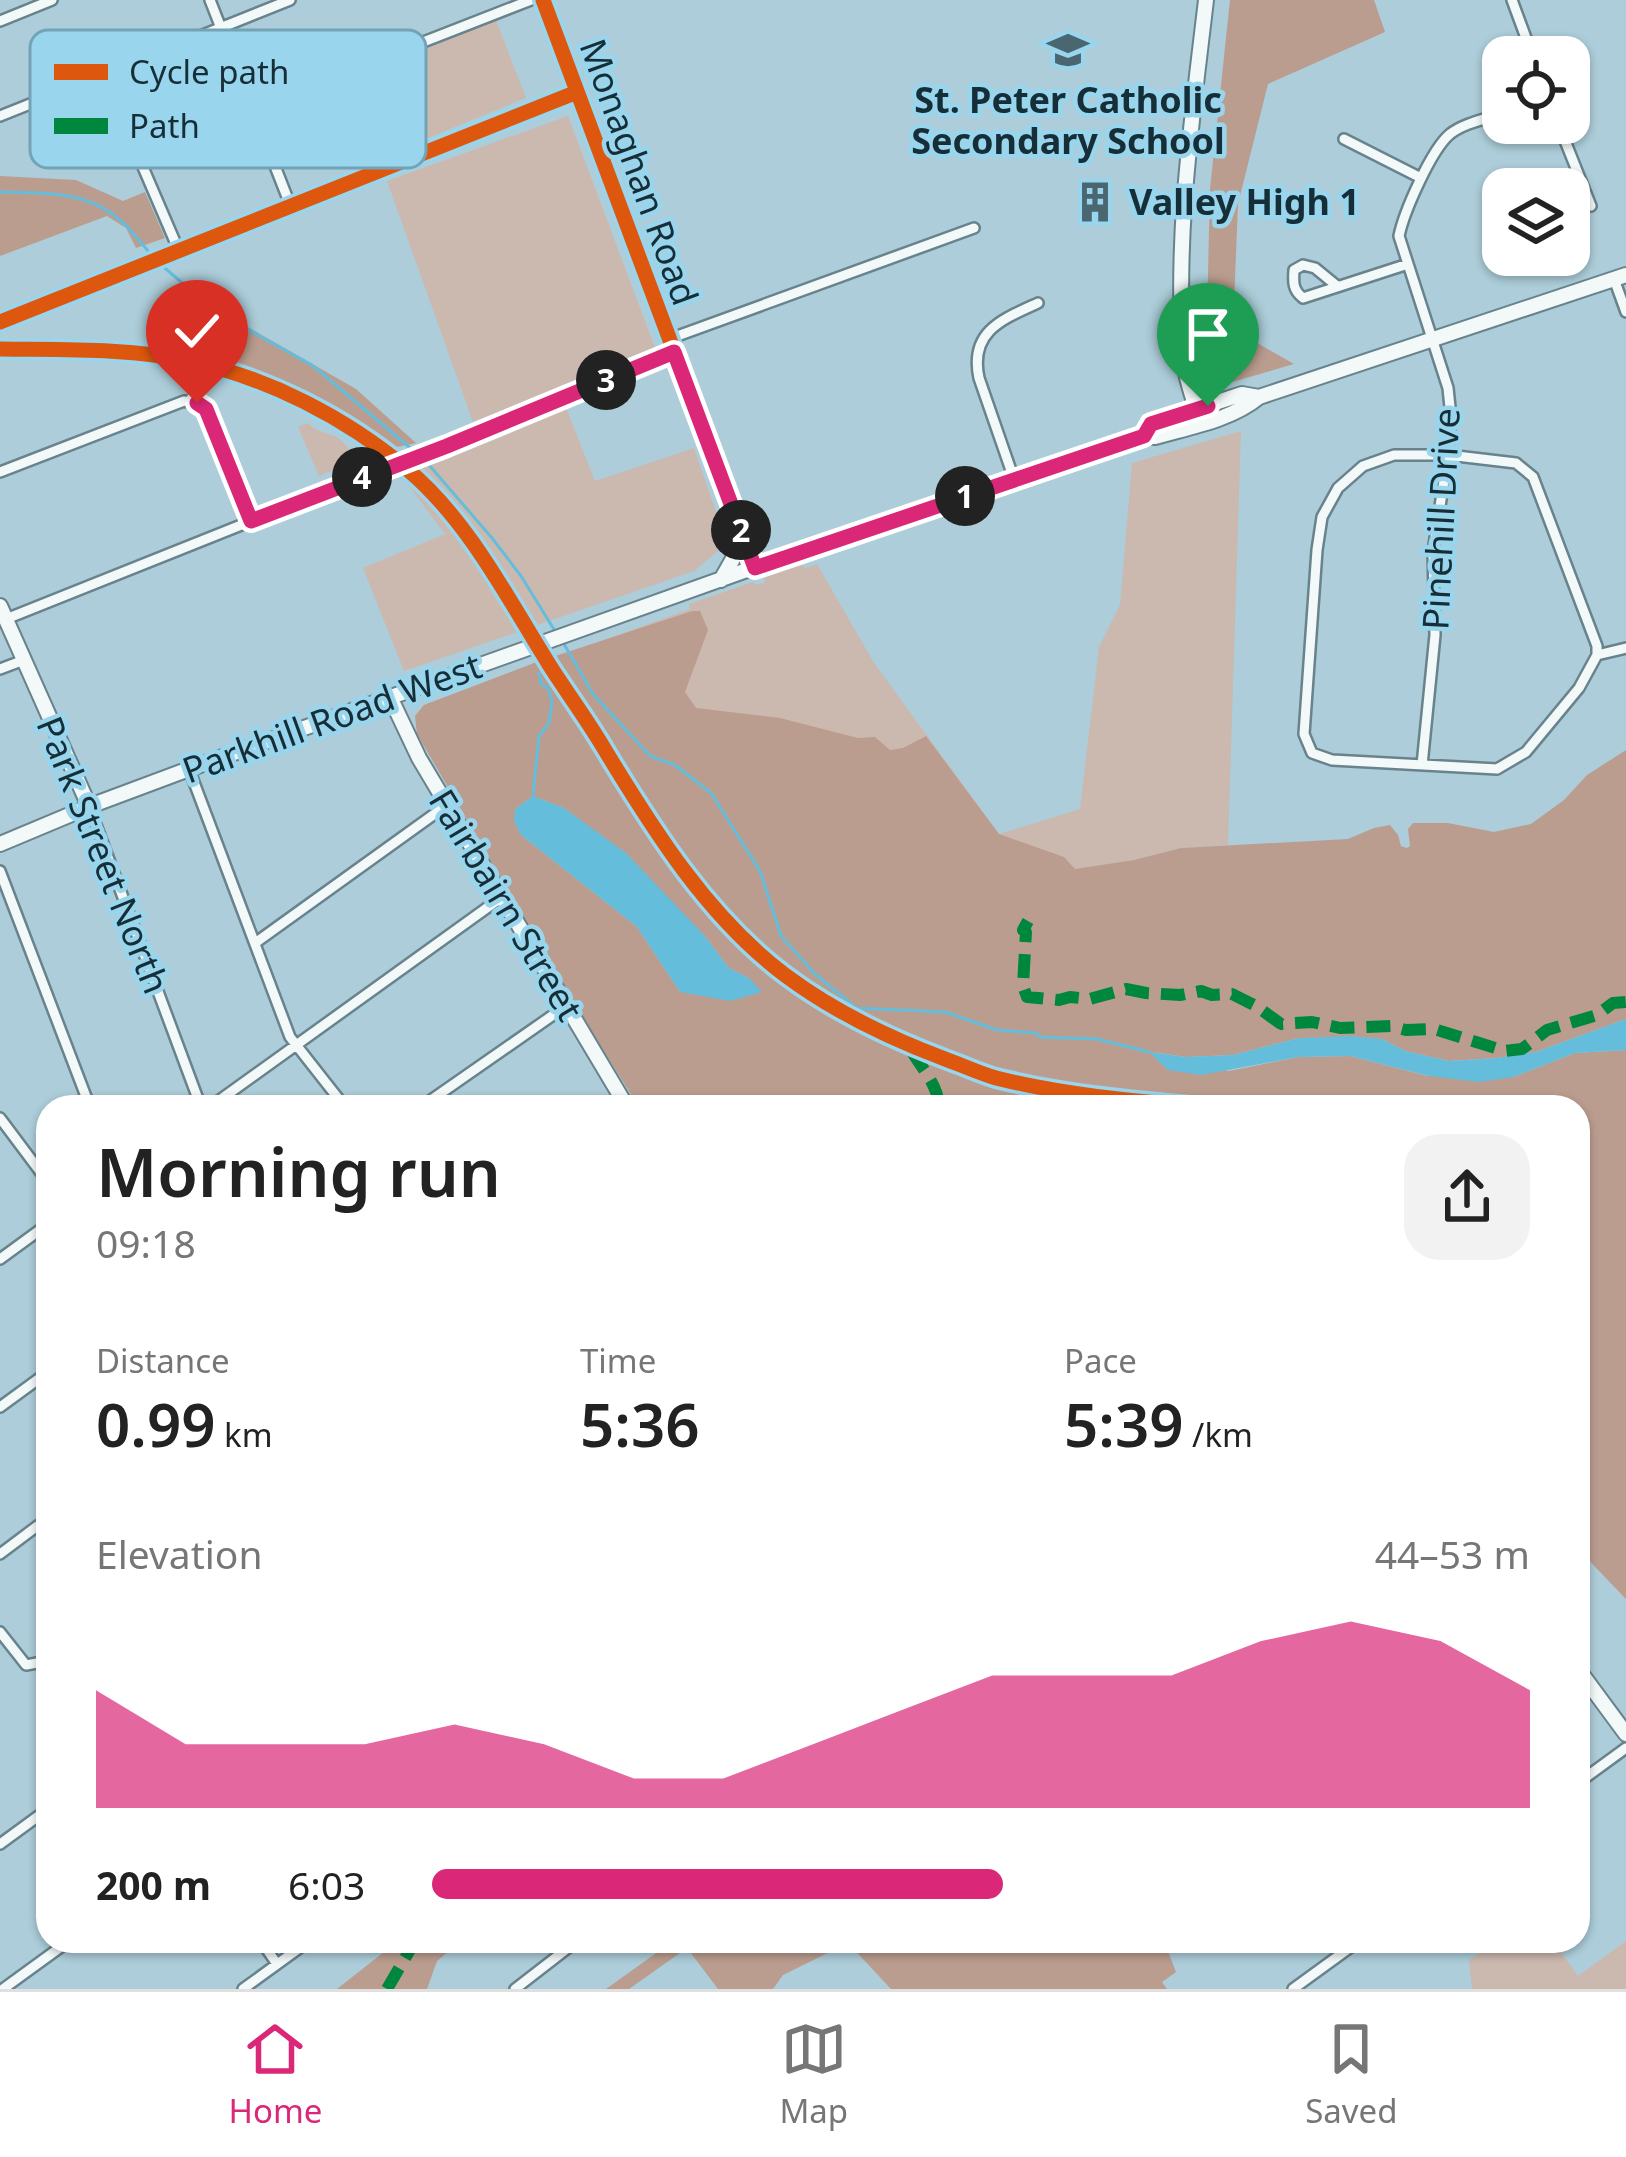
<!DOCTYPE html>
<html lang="en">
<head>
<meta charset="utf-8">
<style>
  body { margin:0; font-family:"Noto Sans",sans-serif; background:#f2f2f2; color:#222; height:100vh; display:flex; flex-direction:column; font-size:45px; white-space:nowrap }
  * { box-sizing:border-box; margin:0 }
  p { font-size:39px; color:#767676 }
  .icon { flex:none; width:66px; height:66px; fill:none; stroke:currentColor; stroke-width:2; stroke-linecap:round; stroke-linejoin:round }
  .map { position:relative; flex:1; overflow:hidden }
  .panel { position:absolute; left:36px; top:1095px; width:1554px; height:858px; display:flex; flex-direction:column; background:#fff; border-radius:36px; box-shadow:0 3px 9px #0004 }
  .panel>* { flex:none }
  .buttons { position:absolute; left:1482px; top:36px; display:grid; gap:24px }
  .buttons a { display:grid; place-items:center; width:108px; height:108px; border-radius:24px; background:#fff; box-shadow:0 3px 9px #0004; font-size:60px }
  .pin { position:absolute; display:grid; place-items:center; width:102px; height:102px; color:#fff; margin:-123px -51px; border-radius:50% 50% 50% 0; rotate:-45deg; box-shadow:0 0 12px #0007 }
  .pin .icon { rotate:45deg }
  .km { position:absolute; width:60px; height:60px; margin:-30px; border-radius:50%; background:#222; color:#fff; font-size:33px; line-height:60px; text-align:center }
  .round { display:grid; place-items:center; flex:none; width:126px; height:126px; border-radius:36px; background:#f2f2f2 }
  .summary { display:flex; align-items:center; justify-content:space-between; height:204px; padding:0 60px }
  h1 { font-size:66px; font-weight:600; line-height:90px }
  .stats { display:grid; grid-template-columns:repeat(3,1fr); gap:18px; height:204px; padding:12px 60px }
  .stats div { display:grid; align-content:center }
  .stats b { font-size:60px; font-weight:600 }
  .stats small { font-size:33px; font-weight:400 }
  .stats p { font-size:33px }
  .chart { height:336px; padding:24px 60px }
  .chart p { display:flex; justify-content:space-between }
  .chart svg { width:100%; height:216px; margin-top:12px; fill:#db2777; opacity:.7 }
  ul { padding:0 60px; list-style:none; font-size:39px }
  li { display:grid; grid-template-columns:192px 144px 1fr; align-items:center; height:90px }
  li i { height:30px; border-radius:15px; background:#db2777 }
  .tabs { display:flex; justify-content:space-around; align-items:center; height:168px; border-top:3px solid #e0e0e0; background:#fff; font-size:33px; color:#767676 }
  .tabs a { display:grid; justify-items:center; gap:6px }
  .tabs .current { color:#db2777 }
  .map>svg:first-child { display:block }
  .green { fill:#cbb9b0 }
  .forest { fill:#bb9d8f; fill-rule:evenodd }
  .water { fill:#64bddb }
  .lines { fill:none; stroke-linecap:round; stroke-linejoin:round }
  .stream { stroke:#64bddb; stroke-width:3 }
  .street-casing { stroke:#68838c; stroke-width:14 }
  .secondary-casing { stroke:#68838c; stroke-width:18 }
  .street { stroke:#f3f8f9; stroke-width:9 }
  .secondary { stroke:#f3f8f9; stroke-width:14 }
  .quiet { stroke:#00873e; stroke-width:12; stroke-dasharray:24 12; stroke-linecap:butt }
  .cycleway-casing { stroke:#99d5ec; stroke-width:22 }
  .cycleway { stroke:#de570e; stroke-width:15 }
  .route-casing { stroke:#fff; stroke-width:24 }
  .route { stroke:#db2777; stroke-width:15 }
  .labels { text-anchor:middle; stroke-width:9; stroke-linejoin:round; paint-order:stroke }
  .poi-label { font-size:36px; font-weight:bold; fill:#162e37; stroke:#99d5ec }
  .street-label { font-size:36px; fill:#162e37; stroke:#99d5ec }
  .key { fill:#99d5ec; stroke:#72a3b6; stroke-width:3 }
  .key-label { font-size:33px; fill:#162e37 }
</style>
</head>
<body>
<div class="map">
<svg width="1626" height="1989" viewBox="0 0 1626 1989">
  <rect width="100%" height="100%" fill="#accdd9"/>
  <path class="green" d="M496,20L526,98L362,165L330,88Z
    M568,116L657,353L473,422L387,181Z
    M565,405L595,481L694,448L718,517L719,550L694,571L404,671L363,568L445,534L400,474L472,447Z
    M308,423C317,431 320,431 331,435C343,438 350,451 357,460L319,476L298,427Z
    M1241,431L1228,845L1181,848L1134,860L1075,870L639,1107L575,1005L417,734L415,716L424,705L690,609L689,604L753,582L757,585L764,583L765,577L801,565L806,568L817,564L874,663L999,834L1080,809L1099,647L1120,605L1132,463Z
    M1497,1941H1553L1578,1976L1626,1941V1989H1472L1469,1960Z"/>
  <path class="forest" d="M1230,0H1374L1385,32L1268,84L1238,204L1233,329L1294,364L1222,385L1207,316L1210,189Z
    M0,176L76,180L123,201L145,192L165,238L136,248L126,228L107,216L0,256Z
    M178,287L356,389L416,443L388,449L280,384L183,354L142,350L181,343L168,304L178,298Z
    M692,611H700L708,630L685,692L696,708L780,718L858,738L875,737L890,750L903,748L926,736L999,834L1064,857L1075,869L1134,860L1181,848L1348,839L1374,828L1390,825L1398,835L1401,846L1407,848L1410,846L1408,829L1413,823H1448L1494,832L1531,824L1564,800L1587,775L1626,750V1019L1536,1052L1497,1058L1449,1061L1405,1051L1382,1039L1299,1038L1233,1055L1186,1057L1152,1052L1229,1071L1298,1057L1350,1056L1428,1076L1513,1077L1575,1053L1626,1050V1599L1578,1549V1107H639L575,1005L417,734L415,716L424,705L534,663ZM533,796L564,808L704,935L729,968L749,978L680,992L637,927L521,835L515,809Z
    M398,1941H461L437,1961L427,1989H337Z
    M673,1941H683L688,1947L695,1941H942L949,1948L960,1941H1164L1176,1972L1162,1982L1167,1989H891L848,1943L783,1975L773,1989H718L687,1948L629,1989H606Z"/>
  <path class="water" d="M533,796L564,808L626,853L704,935L729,968L749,978L762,992L730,1001L680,992L637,927L521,835L514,821L515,809Z
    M1626,1019V1050L1575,1053L1513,1077L1479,1082L1429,1076L1350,1056L1298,1057L1201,1075L1168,1070L1149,1052L1186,1057L1233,1055L1299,1038L1350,1036L1382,1039L1405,1051L1449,1061L1497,1058L1536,1052Z"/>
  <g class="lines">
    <path class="stream" d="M0,192C42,193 86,190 120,220C132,230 142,244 152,256
      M159,263L216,312L312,365L415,452
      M423,458L492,538L521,576L555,631
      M564,644L593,694L650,756L675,765L711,793L760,871L781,936L814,973L856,1008L945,1012L997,1030L1036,1033L1040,1037L1097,1039L1149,1052
      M533,796L539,736L549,723L552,701L548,688L541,684L539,673"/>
    <g class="street-casing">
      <path id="street" d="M210,0L291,207
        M1512,0L1533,57
        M0,21L52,0
        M103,74L179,251
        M254,108L531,0
        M0,116L290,0
        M1558,123L1591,206
        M1344,139L1421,178
        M1614,279L1626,312
        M1337,286L1315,268L1303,265L1294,270C1293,283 1293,290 1303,298L1408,264
        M669,339L974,228
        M1394,455H1448L1516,463L1533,477L1597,646V655L1579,688L1526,752L1497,769L1332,760L1312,753L1304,734L1317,550L1322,517L1338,488L1363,466Z
        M0,472L184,401L197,403L206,409L251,522
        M1014,479L979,378C969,331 1003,319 1038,303
        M6,619L384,468L447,446L674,353
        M1597,655L1626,648
        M0,669L24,660
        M1422,765L1435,635L1433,551L1448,455L1451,417L1448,388L1399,236C1404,212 1431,150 1450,134C1464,123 1486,119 1503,113
        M189,769L290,1037L345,1107
        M89,806L201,1107
        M0,871L90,1107
        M255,943L447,805
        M210,1107L502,897
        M421,1107L566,1006
        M606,1107L621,1097
        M0,1118L48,1182
        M0,1259L48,1224
        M0,1407L48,1372
        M0,1554L48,1518
        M0,1632L26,1665L48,1661
        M1578,1783L1626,1748
        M0,1844L48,1809
        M261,1941L277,1964
        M3,1989L69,1941
        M243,1989L309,1941
        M515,1989L577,1941
        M1293,1989L1359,1941"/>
    </g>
    <g class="secondary-casing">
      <path id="secondary" d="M543,0L755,568
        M0,322L577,92
        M1188,354L1193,361L1210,411
        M1201,423C1195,404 1186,381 1184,361C1174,240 1192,120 1206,0
        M1144,436L1151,424L1242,394L1259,397
        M721,580L734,557L738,528
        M0,606L89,806
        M391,699L419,758L627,1107
        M0,844L98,803L189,769L775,560L1144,436L1155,437C1190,427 1231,420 1259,397L1626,275
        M1578,1669L1626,1734"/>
    </g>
    <use href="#street" class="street"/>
    <use href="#secondary" class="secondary"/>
    <path class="quiet" d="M1028,921L1023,930L1026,932L1023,986L1027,997L1059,1000L1070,997L1090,999L1126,989L1146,993L1180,995L1201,991L1212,995L1232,994L1256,1006L1281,1024L1312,1022L1340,1028L1391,1026L1406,1030L1434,1029L1505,1051L1522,1049L1547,1030L1597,1015L1613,1003L1626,1002
      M911,1050C922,1069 938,1084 939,1107
      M387,1989L415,1941"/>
    <g class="cycleway-casing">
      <path id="cycleway" d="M543,0L755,568
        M0,322L577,92
        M0,349C62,350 129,348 190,361C268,378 345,417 407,469C469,521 508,599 550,666C568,694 588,721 605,750C654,831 708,917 785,975C833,1011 889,1038 945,1059C962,1065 979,1073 996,1078C1064,1095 1133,1101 1202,1107"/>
    </g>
    <use href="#cycleway" class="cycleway"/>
  </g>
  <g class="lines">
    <g class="route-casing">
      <path id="route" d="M197,403L206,409L251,521L447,446L674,352L755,568L1144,436L1151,424L1208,406"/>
    </g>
    <use href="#route" class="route"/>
  </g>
  <defs>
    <g id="school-bare" transform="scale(3.24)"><path d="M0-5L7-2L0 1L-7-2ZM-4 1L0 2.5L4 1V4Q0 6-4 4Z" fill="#4a6670" stroke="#99d5ec" stroke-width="2.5" paint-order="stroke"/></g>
    <g id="building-bare" transform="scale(3.24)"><path d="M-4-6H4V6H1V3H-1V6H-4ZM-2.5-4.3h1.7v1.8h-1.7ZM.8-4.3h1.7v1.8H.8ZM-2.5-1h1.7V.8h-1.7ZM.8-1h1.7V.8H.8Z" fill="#4a6670" stroke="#99d5ec" stroke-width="2.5" paint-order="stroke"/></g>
  </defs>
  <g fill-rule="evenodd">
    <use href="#school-bare" x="1068" y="50"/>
    <use href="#building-bare" x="1095" y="202"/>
  </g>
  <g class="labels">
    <g class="poi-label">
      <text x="1068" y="113">St. Peter Catholic<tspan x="1068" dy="41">Secondary School</tspan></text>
      <text x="1129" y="215" text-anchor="start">Valley High 1</text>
    </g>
    <g class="street-label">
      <text transform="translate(639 172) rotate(70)" y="13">Monaghan Road</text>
      <text transform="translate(1441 519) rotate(-87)" y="13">Pinehill Drive</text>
      <text transform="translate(332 718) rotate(-20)" y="13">Parkhill Road West</text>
      <text transform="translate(103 855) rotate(68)" y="13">Park Street North</text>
      <text transform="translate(506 905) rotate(59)" y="13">Fairbairn Street</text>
    </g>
  </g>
  <rect x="30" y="30" width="396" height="138" rx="18" class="key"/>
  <rect x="54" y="64" width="54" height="16" fill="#de570e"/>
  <rect x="54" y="118" width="54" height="16" fill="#00873e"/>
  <g class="key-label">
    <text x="129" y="84">Cycle path</text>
    <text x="129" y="138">Path</text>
  </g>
</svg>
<div class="buttons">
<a><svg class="icon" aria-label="locate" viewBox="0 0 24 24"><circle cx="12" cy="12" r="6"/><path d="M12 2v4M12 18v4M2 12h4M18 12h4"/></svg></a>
<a><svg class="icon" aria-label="layers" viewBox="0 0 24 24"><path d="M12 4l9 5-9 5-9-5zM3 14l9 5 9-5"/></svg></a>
</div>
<div class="pin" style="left:1208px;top:406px;background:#1e9e55"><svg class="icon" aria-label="arrive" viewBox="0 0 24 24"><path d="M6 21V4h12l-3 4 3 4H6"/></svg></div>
<div class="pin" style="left:197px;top:403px;background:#d93025"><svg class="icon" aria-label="check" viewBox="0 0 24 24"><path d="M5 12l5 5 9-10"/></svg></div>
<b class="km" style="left:965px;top:496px">1</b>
<b class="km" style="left:741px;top:530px">2</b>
<b class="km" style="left:606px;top:380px">3</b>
<b class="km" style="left:362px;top:477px">4</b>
<section class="panel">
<div class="summary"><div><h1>Morning run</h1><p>09:18</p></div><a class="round"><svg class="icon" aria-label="share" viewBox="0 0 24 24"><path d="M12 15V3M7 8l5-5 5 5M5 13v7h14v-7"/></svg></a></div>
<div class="stats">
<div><p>Distance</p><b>0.99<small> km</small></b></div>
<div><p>Time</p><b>5:36</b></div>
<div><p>Pace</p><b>5:39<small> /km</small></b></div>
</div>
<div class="chart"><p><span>Elevation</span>44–53 m</p>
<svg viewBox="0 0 160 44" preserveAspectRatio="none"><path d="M0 44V20L10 31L20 31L30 31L40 27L50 31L60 38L70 38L80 31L90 24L100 17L110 17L120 17L130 10L140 6L150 10L160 20V44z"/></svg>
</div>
<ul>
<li><b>200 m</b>6:03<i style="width:52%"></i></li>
</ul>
</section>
</div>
<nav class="tabs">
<a class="current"><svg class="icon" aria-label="home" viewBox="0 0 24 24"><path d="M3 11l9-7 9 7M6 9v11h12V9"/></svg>Home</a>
<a><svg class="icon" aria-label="map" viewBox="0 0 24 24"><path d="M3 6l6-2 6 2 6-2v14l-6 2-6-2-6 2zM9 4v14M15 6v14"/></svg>Map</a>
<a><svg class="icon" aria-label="saved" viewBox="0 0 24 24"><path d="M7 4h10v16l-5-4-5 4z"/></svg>Saved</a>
</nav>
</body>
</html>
